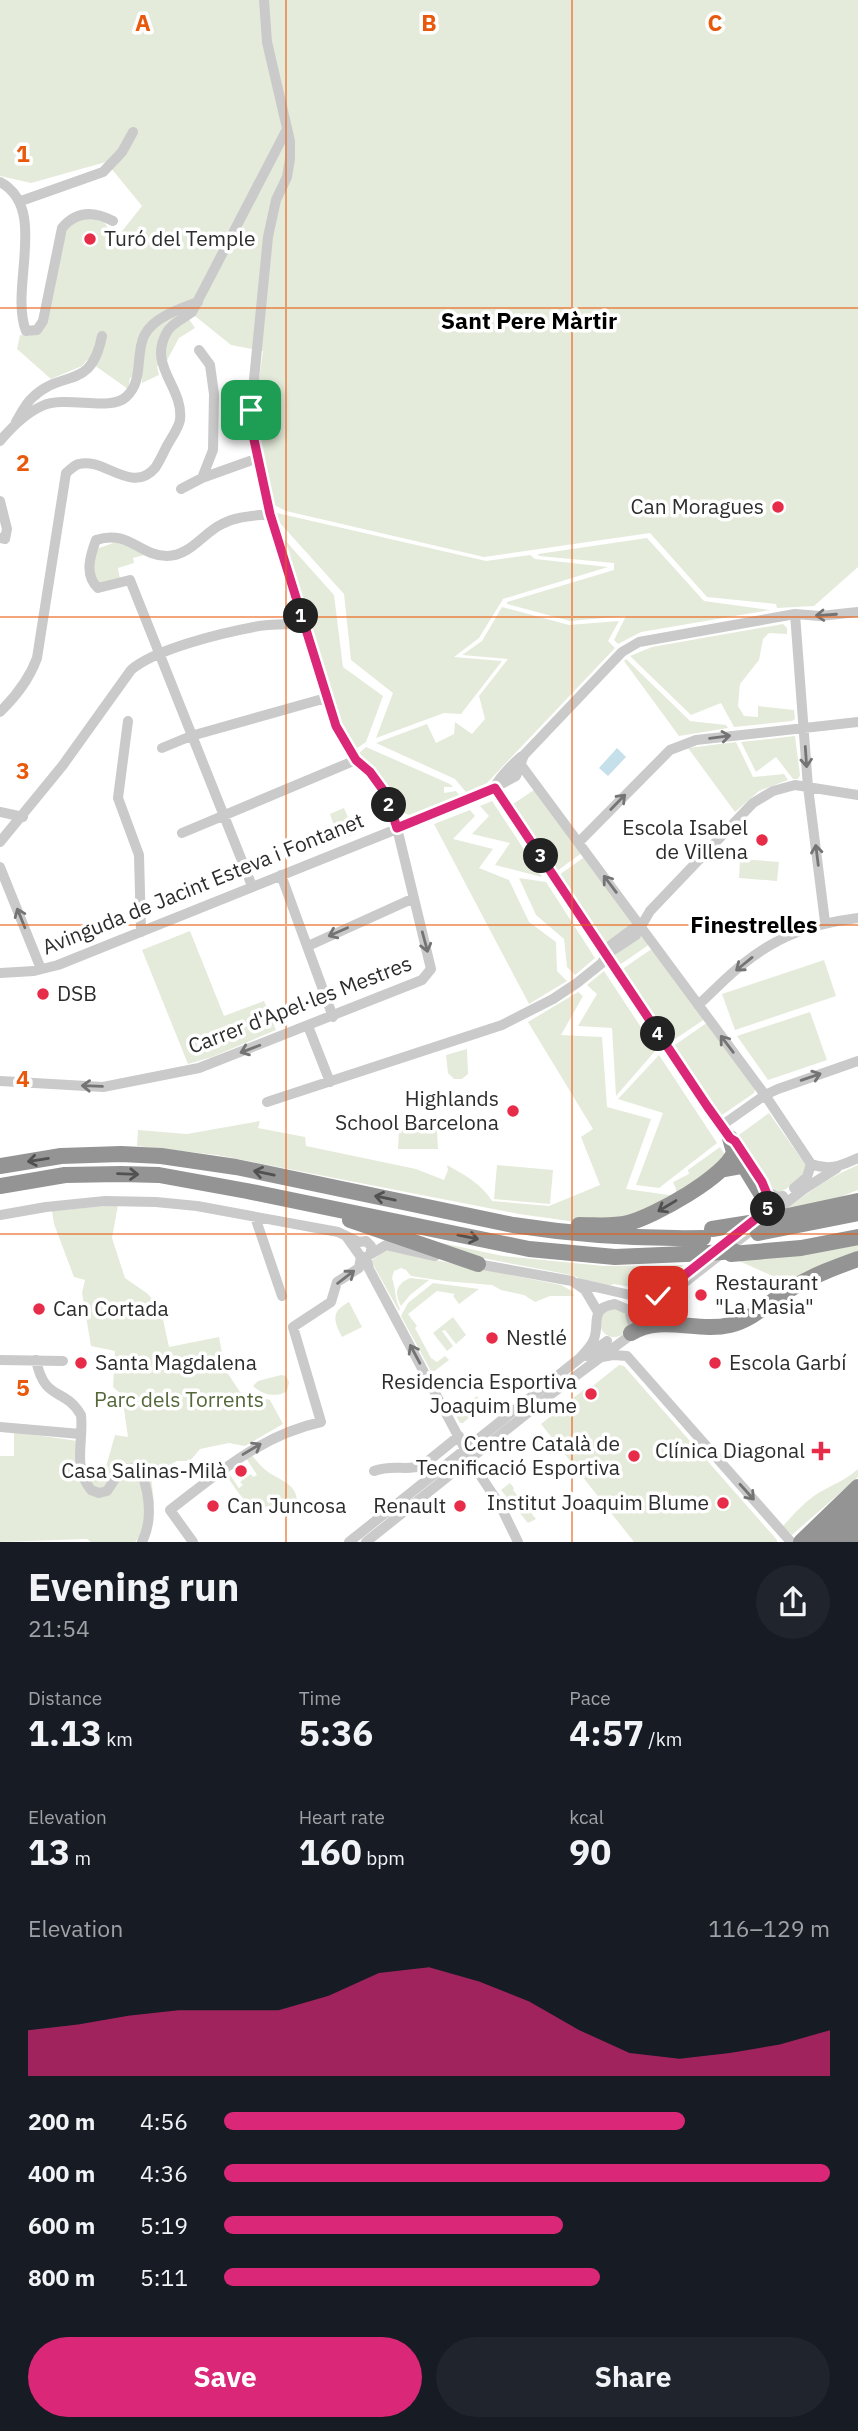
<!DOCTYPE html>
<html lang="en">
<head>
<meta charset="utf-8">
<style>
  body { margin:0; font-family:"IBM Plex Sans",sans-serif; background:#20242c; color:#f1f3f6; height:100vh; display:flex; flex-direction:column; font-size:26px; white-space:nowrap }
  * { box-sizing:border-box; margin:0 }
  p { font-size:23px; color:#9ea1a6 }
  .icon { flex:none; width:38px; height:38px; fill:none; stroke:currentColor; stroke-width:2; stroke-linecap:round; stroke-linejoin:round }
  .map { position:relative; height:1542px; overflow:hidden }
  .details { display:flex; flex-direction:column; background:#171b24; flex:1 }
  .details>* { flex:none }
  .pin { position:absolute; display:grid; place-items:center; width:60px; height:60px; color:#fff; margin:-30px; border-radius:14px; box-shadow:0 4px 10px #0006 }
  .km { position:absolute; width:35px; height:35px; margin:-18px; border-radius:50%; background:#222; color:#fff; font-size:19px; line-height:35px; text-align:center }
  .round { display:grid; place-items:center; flex:none; width:74px; height:74px; border-radius:37px; background:#20242c }
  .overview { display:flex; align-items:center; justify-content:space-between; height:119px; padding:0 28px }
  h1 { font-size:38px; font-weight:700; line-height:52px }
  .metrics { display:grid; grid-template-columns:repeat(3,1fr); gap:10px; height:119px; padding:7px 28px }
  .metrics div { display:grid; align-content:center }
  .metrics b { font-size:35px; font-weight:700 }
  .metrics small { font-size:19px; font-weight:400 }
  .metrics p { font-size:19px }
  .chart { height:196px; padding:14px 28px }
  .chart p { display:flex; justify-content:space-between }
  .chart svg { width:100%; height:126px; margin-top:7px; fill:#db2777; opacity:.7 }
  .primary-button { display:flex; gap:14px; margin-top:auto; padding:14px 28px }
  .primary-button a { flex:1; height:80px; border-radius:42px; background:#db2777; color:#fff; font-size:28px; font-weight:700; line-height:80px; text-align:center }
  .primary-button a+a { background:#20242c; color:#f1f3f6 }
  ul { padding:0 28px; list-style:none; font-size:23px }
  li { display:grid; grid-template-columns:112px 84px 1fr; align-items:center; height:52px }
  li i { height:18px; border-radius:9px; background:#db2777 }
  .map>svg:first-child { display:block }
  .green { fill:#e4ebda }
  .water { fill:#c5dfeb }
  .lines { fill:none; stroke-linecap:round; stroke-linejoin:round }
  .minor { stroke:#cacaca; stroke-width:10 }
  .highway { stroke:#949494; stroke-width:16 }
  .highway-bridge { stroke:#949494; stroke-width:16 }
  .oneway { stroke:#747474 }
  .oneway2 { stroke:#515151 }
  .route-casing { stroke:#fff; stroke-width:14 }
  .route { stroke:#db2777; stroke-width:9 }
  .grid { fill:none; stroke:#e8590c; stroke-width:2; stroke-opacity:0.55 }
  .poi-dot { fill:#e62c49; stroke:#fff; stroke-width:2.5 }
  .labels { text-anchor:middle; stroke-width:7; stroke-linejoin:round; paint-order:stroke }
  .poi-label { font-size:21px; fill:#2d2d2d; stroke:#fff; text-anchor:end }
  .street-label { font-size:21px; fill:#2d2d2d; stroke:#fff }
  .park-label { font-size:21px; fill:#54683a; stroke:#fff }
  .neighbourhood-label { font-size:23px; font-weight:bold; fill:#000; stroke:#fff }
  .grid-label { font-size:23px; text-anchor:middle; font-weight:bold; fill:#e8590c; stroke:#fff; stroke-width:7; stroke-linejoin:round; paint-order:stroke }
</style>
</head>
<body>
<div class="map">
<svg width="858" height="1542" viewBox="0 0 858 1542">
  <rect width="100%" height="100%" fill="#fff"/>
  <path class="green" d="M0,0H858V567L814,606L777,608L776,604L707,597L650,533L484,557L286,511L274,505L259,458L255,406L263,351L231,345L195,316L189,319L195,328L179,338L166,362L157,366L159,375L142,383V374L130,378L128,389L87,360L82,366L51,379L17,349L20,335L30,336L41,328L63,233L68,225L83,217L104,222L112,234L119,235L142,206L106,162L31,183L0,176Z
    M277,513L486,561L530,555L535,559L608,567L503,599L479,638L454,657L502,661L461,714L444,713L376,738L393,693L351,660L344,594L279,522Z
    M647,538L704,601L770,610L641,632L618,644L614,640L626,616L570,621L507,604V602L614,570V563L539,556L538,554Z
    M284,539L334,595L343,667L383,696L366,742L356,749L341,725L332,702Z
    M119,541L148,554L133,558L134,563L118,568L120,579L103,586L96,582L92,568L96,549Z
    M502,607L569,625L619,621L608,641L615,648L487,783L466,792L455,779L376,743L427,724L436,743L454,734L455,722L472,734L485,719L479,696L508,659L462,655L482,641Z
    M783,624L787,628V634L769,633L763,639L759,660L740,684L738,706L744,716L758,717V706L794,710L795,719L792,721L734,727L721,703L691,715L630,656L652,647Z
    M626,659L690,721L726,725L728,728L679,736L624,661Z
    M795,736L800,775L798,779H793L776,757L756,772L741,742Z
    M736,742L753,777L784,774L788,780L759,791L735,812L688,748Z
    M366,747L450,784L453,787H444V793L456,791L459,795L409,815L396,810L378,774L359,753Z
    M537,788L583,852L557,871L513,804Z
    M492,801L542,877L495,865L510,843L472,834L489,816L480,806Z
    M344,808L355,834L339,840L330,814Z
    M470,810L475,816L453,839L493,849L479,868L509,880L529,922L556,942L557,971L567,981L529,1004L434,824Z
    M586,856L633,922L632,926L607,943L601,939L559,875Z
    M740,859L779,862L777,881L739,878Z
    M519,878L546,882L595,958L575,975L567,967L564,939L536,915Z
    M190,931L224,1016L264,1001L276,1030L212,1057L188,1064L142,950Z
    M642,936L650,944L618,966L614,955Z
    M653,948L705,1019L669,1043L621,970Z
    M824,960L836,996L735,1030L722,994Z
    M604,971L656,1050L616,1096L612,1028L578,1026L597,994L587,985Z
    M578,992L583,996L561,1035L602,1037L607,1107L651,1119L626,1189L676,1196V1189L673,1182L689,1174L688,1170L720,1147L727,1158L676,1196L623,1220L576,1222L519,1214L217,1155L137,1146L138,1130L187,1134L260,1121L258,1128L305,1137L306,1146L416,1169L444,1180L448,1170L447,1165C463,1174 482,1184 492,1201L549,1206L600,1185L581,1137L593,1129L528,1022Z
    M810,1012L827,1060L768,1080L737,1036Z
    M708,1022L755,1089L754,1093L722,1115H718L672,1047Z
    M467,1049L468,1074L462,1079H454L448,1073L446,1055Z
    M659,1055L717,1143L659,1188L636,1185L663,1113L618,1099Z
    M769,1113L808,1168L804,1178L779,1193L770,1190L736,1137Z
    M399,1130H437L438,1149H398Z
    M497,1165L553,1170L550,1204L494,1199Z
    M858,1165V1190L835,1199L783,1212C806,1193 831,1176 858,1165Z
    M118,1205L112,1238L125,1278L148,1294L161,1310L169,1347L219,1337L225,1369L240,1392L270,1400L283,1424L245,1446L229,1443L200,1449L190,1461H177L151,1475L154,1504L143,1532L135,1542H91L87,1539L0,1542V1456H14V1432L78,1441L75,1475L104,1474L115,1435L128,1437L122,1395L113,1387L115,1351L91,1346L82,1293L85,1280L74,1277L54,1224L52,1211Z
    M399,1234L503,1256L604,1266L684,1265L647,1290L614,1284L604,1287L571,1275L477,1257Z
    M858,1243V1254L783,1284L777,1278L739,1261Z
    M385,1250L561,1285L572,1291L574,1296H550L535,1302L524,1295L501,1290L492,1285L444,1281L411,1276L406,1270L401,1268L394,1271L392,1278C396,1288 394,1297 400,1309L399,1311L371,1261Z
    M410,1278L429,1280L410,1295L401,1306C394,1293 396,1284 410,1278Z
    M433,1283L479,1289L459,1304L453,1296L455,1294L437,1291L408,1314L417,1326L415,1328L431,1358L437,1362L445,1356L449,1360L432,1373L401,1316L408,1303Z
    M349,1302L362,1327L342,1337C334,1321 330,1312 349,1302Z
    M600 1323a14 14 0 1 1 28 0a14 14 0 1 1-28 0Z
    M453,1317L466,1335L456,1344L445,1330L442,1331L453,1346L447,1351L433,1333Z
    M619,1365L624,1366L777,1540V1542H634L541,1424L587,1387L589,1389Z
    M281,1375L286,1376L289,1382L287,1391C277,1398 262,1395 253,1386L258,1381Z
    M477,1396L482,1405L463,1423H460L454,1412L464,1402L467,1404Z
    M251,1454C256,1460 261,1467 268,1472C280,1480 301,1486 296,1505C282,1509 257,1510 245,1500C238,1494 233,1484 227,1477L230,1475L239,1488L243,1485L240,1482L251,1474L253,1477L257,1475L246,1458Z
    M858,1469V1477L792,1535L783,1526C794,1514 805,1501 820,1492C834,1484 846,1480 858,1469Z
    M510,1483L514,1488L513,1490L536,1519L528,1523L501,1490Z"/>
  <path class="water" d="M617,748L626,757L608,776L599,768Z"/>
  <g class="lines">
    <path class="minor" d="M0,182C49,208 9,288 26,331L37,330L43,321L62,228C76,211 94,211 113,221
      M21,201L103,172L122,152L133,132
      M199,350L210,365L214,394L213,450L202,478
      M16,422C21,414 25,404 32,398C62,368 91,392 102,336
      M0,441C11,428 26,413 42,406C66,395 110,412 126,397C144,381 135,356 144,336C152,318 181,308 198,302
      M181,489L202,478L258,458
      M0,501L7,529L5,539L0,538
      M795,614L808,787L825,922
      M0,712C16,696 29,680 37,658L66,473C70,470 74,465 79,464C104,457 132,495 155,468C160,461 164,451 168,444C172,437 179,427 180,420C184,387 147,366 167,332C171,324 184,318 192,312L287,129
      M128,721L118,798L139,855L141,932
      M162,748L191,736L326,698
      M521,765L765,1095L811,1164
      M496,785C499,778 518,758 524,755L622,652L639,642L795,614L820,616L858,612
      M495,788L707,1106L730,1138L735,1141L755,1172
      M0,812L23,817
      M182,833L356,760
      M0,842L63,765L131,670C155,649 222,633 254,627C270,623 288,625 304,624
      M579,842L670,750L696,740L858,722
      M0,867L41,969
      M281,875L333,1017
      M252,886L130,580L98,588C84,575 90,556 96,540C129,529 139,556 167,556C190,556 203,533 222,524C237,516 254,516 270,514
      M308,946L414,898
      M607,954L636,935L650,911L753,803L773,791L795,785L858,795
      M0,973L34,971L58,965L479,796L516,776L524,755
      M698,1005C713,992 727,976 743,964C779,935 812,924 858,918
      M308,1026L330,1082
      M0,1081L103,1087L199,1068L422,980L431,969L397,828L386,794L370,772L356,760L344,741L336,726L326,698C301,606 258,505 251,410L268,237L276,200L287,177L290,159V141L267,42L264,0
      M267,1102L502,1025L553,999L577,983L602,963L611,945L631,930L641,926
      M721,1126L765,1095L778,1089L858,1061
      M811,1164C830,1171 840,1166 858,1158
      M794,1188L807,1177L811,1164
      M766,1191L777,1197L783,1196
      M0,1215L46,1207L105,1201L156,1202L197,1206L338,1232L359,1242L366,1241L371,1246V1253
      M255,1217L282,1296
      M346,1236L361,1257H366L386,1245L435,1256
      M366,1257L369,1269L474,1466L500,1505L518,1542
      M472,1263L572,1281L585,1290L598,1312
      M578,1283L643,1298
      M629,1310C641,1295 654,1300 669,1288
      M633,1317C651,1318 654,1309 666,1297L804,1189L837,1168
      M586,1356L607,1341
      M602,1357L613,1355L627,1356L791,1542
      M0,1360L63,1361
      M36,1360C45,1403 64,1386 81,1415C84,1442 72,1466 91,1490L99,1493L107,1491L121,1470L130,1468L141,1471C149,1493 153,1520 142,1542
      M0,1427L80,1434
      M374,1471C392,1464 406,1471 422,1466L459,1436
      M193,1542L170,1510C217,1474 261,1435 321,1422L293,1327L331,1302L337,1282L359,1268L361,1257
      M349,1542L580,1358C585,1352 591,1347 594,1339C600,1323 589,1308 615,1304L629,1310L633,1325L628,1337L550,1395L366,1542"/>
    <path class="highway" d="M0,1166L61,1156L121,1154L161,1156L236,1167L513,1225C577,1235 639,1239 703,1238
      M724,1169L741,1166L746,1169L765,1200V1208L760,1217
      M0,1186L65,1175L121,1174L159,1175L247,1191L529,1249L615,1257L709,1253
      M774,1219L858,1201
      M350,1220L478,1264
      M579,1225C596,1225 612,1227 628,1223C653,1217 727,1176 734,1152L730,1138
      M758,1233L858,1213
      M731,1254L801,1248L858,1237
      M631,1333C661,1314 697,1333 730,1325C755,1319 772,1299 794,1287C814,1275 836,1267 858,1259
      M801,1542L858,1487
      M816,1542L858,1503
      M833,1542L858,1519
      M850,1542L858,1535"/>
    <path class="highway-bridge" d="M712,1229L774,1219
      M709,1253L734,1251"/>
  </g>
  <defs><path id="oneway-shaft" d="M-6 0H5M1.5-3L5.5 0L1.5 3" fill="none" stroke-width="1.6" stroke-linecap="round" stroke-linejoin="round" transform="scale(1.75)"/></defs>
  <g class="oneway">
    <use href="#oneway-shaft" transform="translate(826 615) rotate(176)"/>
    <use href="#oneway-shaft" transform="translate(720 737) rotate(-7)"/>
    <use href="#oneway-shaft" transform="translate(806 757) rotate(86)"/>
    <use href="#oneway-shaft" transform="translate(618 802) rotate(-46)"/>
    <use href="#oneway-shaft" transform="translate(817 855) rotate(-97)"/>
    <use href="#oneway-shaft" transform="translate(610 884) rotate(-127)"/>
    <use href="#oneway-shaft" transform="translate(21 918) rotate(-112)"/>
    <use href="#oneway-shaft" transform="translate(338 932) rotate(156)"/>
    <use href="#oneway-shaft" transform="translate(425 942) rotate(75)"/>
    <use href="#oneway-shaft" transform="translate(744 964) rotate(141)"/>
    <use href="#oneway-shaft" transform="translate(727 1044) rotate(-127)"/>
    <use href="#oneway-shaft" transform="translate(250 1049) rotate(159)"/>
    <use href="#oneway-shaft" transform="translate(811 1077) rotate(-19)"/>
    <use href="#oneway-shaft" transform="translate(92 1086) rotate(-178)"/>
    <use href="#oneway-shaft" transform="translate(346 1277) rotate(-37)"/>
    <use href="#oneway-shaft" transform="translate(415 1354) rotate(-118)"/>
    <use href="#oneway-shaft" transform="translate(252 1449) rotate(-31)"/>
    <use href="#oneway-shaft" transform="translate(747 1492) rotate(48)"/>
  </g>
  <g class="oneway2">
    <use href="#oneway-shaft" transform="translate(38 1160) rotate(171)"/>
    <use href="#oneway-shaft" transform="translate(264 1173) rotate(-168)"/>
    <use href="#oneway-shaft" transform="translate(128 1174) rotate(2)"/>
    <use href="#oneway-shaft" transform="translate(385 1198) rotate(-168)"/>
    <use href="#oneway-shaft" transform="translate(667 1206) rotate(149)"/>
    <use href="#oneway-shaft" transform="translate(468 1237) rotate(12)"/>
  </g>
  <g class="lines">
    <g class="route-casing">
      <path id="route" d="M251,410L253,435L270,514L336,726L356,760L370,772L386,794L397,828L495,788L707,1106L730,1138L735,1141L762,1182L772,1206L658,1296"/>
    </g>
    <use href="#route" class="route"/>
  </g>
  <path class="grid" d="M286,0V1542M572,0V1542M0,308H858M0,617H858M0,925H858M0,1234H858"/>
  <g class="poi-dot">
    <circle cx="90" cy="239" r="7"/>
    <circle cx="778" cy="507" r="7"/>
    <circle cx="762" cy="840" r="7"/>
    <circle cx="43" cy="994" r="7"/>
    <circle cx="513" cy="1111" r="7"/>
    <circle cx="701" cy="1295" r="7"/>
    <circle cx="39" cy="1309" r="7"/>
    <circle cx="492" cy="1338" r="7"/>
    <circle cx="81" cy="1363" r="7"/>
    <circle cx="715" cy="1363" r="7"/>
    <circle cx="591" cy="1394" r="7"/>
    <path d="M817.5 1440.5h7v7h7v7h-7v7h-7v-7h-7v-7h7z"/>
    <circle cx="634" cy="1456" r="7"/>
    <circle cx="241" cy="1471" r="7"/>
    <circle cx="723" cy="1503" r="7"/>
    <circle cx="213" cy="1506" r="7"/>
    <circle cx="460" cy="1506" r="7"/>
  </g>
  <g class="labels">
    <g class="poi-label">
      <text x="104" y="246" text-anchor="start">Turó del Temple</text>
      <text x="764" y="514">Can Moragues</text>
      <text x="748" y="835">Escola Isabel<tspan x="748" dy="24">de Villena</tspan></text>
      <text x="57" y="1001" text-anchor="start">DSB</text>
      <text x="499" y="1106">Highlands<tspan x="499" dy="24">School Barcelona</tspan></text>
      <text x="715" y="1290" text-anchor="start">Restaurant<tspan x="715" dy="24">"La Masia"</tspan></text>
      <text x="53" y="1316" text-anchor="start">Can Cortada</text>
      <text x="506" y="1345" text-anchor="start">Nestlé</text>
      <text x="95" y="1370" text-anchor="start">Santa Magdalena</text>
      <text x="729" y="1370" text-anchor="start">Escola Garbí</text>
      <text x="577" y="1389">Residencia Esportiva<tspan x="577" dy="24">Joaquim Blume</tspan></text>
      <text x="620" y="1451">Centre Català de<tspan x="620" dy="24">Tecnificació Esportiva</tspan></text>
      <text x="805" y="1458">Clínica Diagonal</text>
      <text x="227" y="1478">Casa Salinas-Milà</text>
      <text x="709" y="1510">Institut Joaquim Blume</text>
      <text x="227" y="1513" text-anchor="start">Can Juncosa</text>
      <text x="446" y="1513">Renault</text>
    </g>
    <g class="street-label">
      <text transform="translate(203 884) rotate(-22)" y="7">Avinguda de Jacint Esteva i Fontanet</text>
      <text transform="translate(300 1005) rotate(-21)" y="7">Carrer d'Apel·les Mestres</text>
    </g>
    <g class="park-label">
      <text x="179" y="1407">Parc dels Torrents</text>
    </g>
    <g class="neighbourhood-label">
      <text x="529" y="329">Sant Pere Màrtir</text>
      <text x="754" y="933">Finestrelles</text>
    </g>
  </g>
  <g class="grid-label">
    <text x="143" y="31">A</text>
    <text x="429" y="31">B</text>
    <text x="715" y="31">C</text>
    <text x="23" y="162">1</text>
    <text x="23" y="471">2</text>
    <text x="23" y="779">3</text>
    <text x="23" y="1087">4</text>
    <text x="23" y="1396">5</text>
  </g>
</svg>
<div class="pin" style="left:251px;top:410px;background:#1e9e55"><svg class="icon" aria-label="arrive" viewBox="0 0 24 24"><path d="M6 21V4h12l-3 4 3 4H6"/></svg></div>
<div class="pin" style="left:658px;top:1296px;background:#d93025"><svg class="icon" aria-label="check" viewBox="0 0 24 24"><path d="M5 12l5 5 9-10"/></svg></div>
<b class="km" style="left:301px;top:616px">1</b>
<b class="km" style="left:389px;top:805px">2</b>
<b class="km" style="left:541px;top:856px">3</b>
<b class="km" style="left:658px;top:1034px">4</b>
<b class="km" style="left:768px;top:1209px">5</b>
</div>
<section class="details">
<div class="overview"><div><h1>Evening run</h1><p>21:54</p></div><a class="round"><svg class="icon" aria-label="share" viewBox="0 0 24 24"><path d="M12 15V3M7 8l5-5 5 5M5 13v7h14v-7"/></svg></a></div>
<div class="metrics">
<div><p>Distance</p><b>1.13<small> km</small></b></div>
<div><p>Time</p><b>5:36</b></div>
<div><p>Pace</p><b>4:57<small> /km</small></b></div>
</div>
<div class="metrics">
<div><p>Elevation</p><b>13<small> m</small></b></div>
<div><p>Heart rate</p><b>160<small> bpm</small></b></div>
<div><p>kcal</p><b>90</b></div>
</div>
<div class="chart"><p><span>Elevation</span>116–129 m</p>
<svg viewBox="0 0 160 44" preserveAspectRatio="none"><path d="M0 44V28L10 26L20 23L30 21L40 21L50 21L60 16L70 8L80 6L90 11L100 18L110 28L120 36L130 38L140 36L150 33L160 28V44z"/></svg>
</div>
<ul>
<li><b>200 m</b>4:56<i style="width:76%"></i></li>
<li><b>400 m</b>4:36<i style="width:100%"></i></li>
<li><b>600 m</b>5:19<i style="width:56%"></i></li>
<li><b>800 m</b>5:11<i style="width:62%"></i></li>
</ul>
<div class="primary-button"><a>Save</a><a>Share</a></div>
</section>
</body>
</html>
